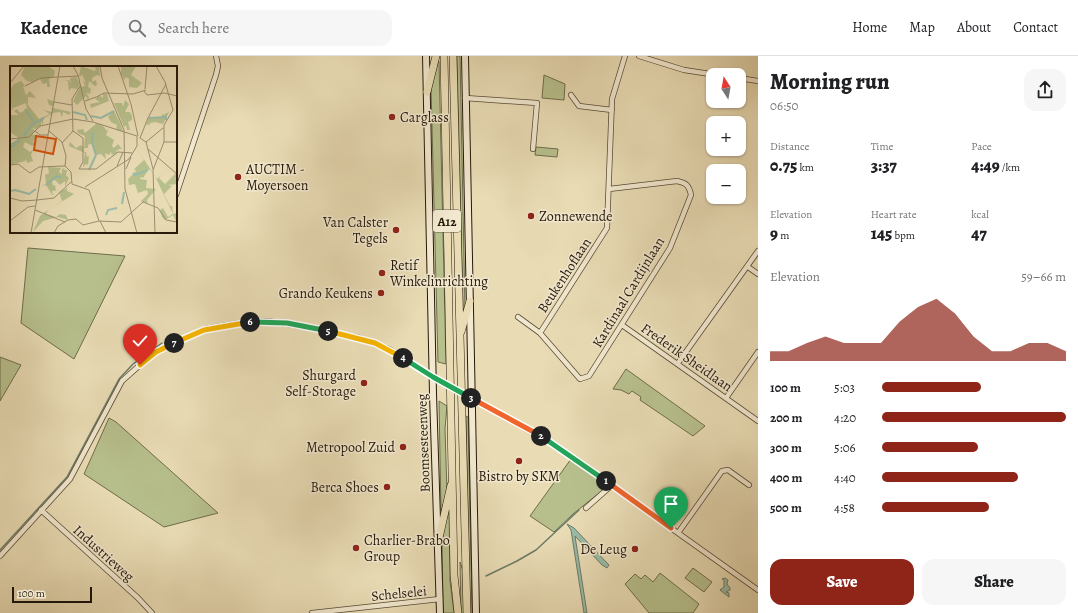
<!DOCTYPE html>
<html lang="en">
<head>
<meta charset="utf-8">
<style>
  body { margin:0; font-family:Alegreya,serif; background:#f6f6f6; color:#202124; height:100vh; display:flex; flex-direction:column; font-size:15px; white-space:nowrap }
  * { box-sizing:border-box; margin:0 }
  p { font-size:13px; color:#757577 }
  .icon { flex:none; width:22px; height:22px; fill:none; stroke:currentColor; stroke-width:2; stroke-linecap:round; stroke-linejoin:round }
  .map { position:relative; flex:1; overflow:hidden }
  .panel { display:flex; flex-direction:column; background:#fff; width:320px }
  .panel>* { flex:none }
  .needle { width:26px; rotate:349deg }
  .buttons { position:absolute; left:706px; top:12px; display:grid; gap:8px }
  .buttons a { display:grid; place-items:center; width:40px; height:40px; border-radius:8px; background:#fff; box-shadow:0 1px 3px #0004; font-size:20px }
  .scale { position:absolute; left:12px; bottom:10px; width:80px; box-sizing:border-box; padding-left:4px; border:2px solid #261909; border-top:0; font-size:11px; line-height:14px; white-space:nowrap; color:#261909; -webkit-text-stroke:3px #f1e8cf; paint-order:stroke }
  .pin { position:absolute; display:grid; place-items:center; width:34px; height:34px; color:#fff; margin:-41px -17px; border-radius:50% 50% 50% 0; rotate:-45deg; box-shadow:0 0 4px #0007 }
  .pin .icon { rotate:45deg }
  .km { position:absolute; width:20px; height:20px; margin:-10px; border-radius:50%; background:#222; color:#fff; font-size:11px; line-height:20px; text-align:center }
  .round { display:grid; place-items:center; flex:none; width:42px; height:42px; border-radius:12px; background:#f6f6f6 }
  .summary { display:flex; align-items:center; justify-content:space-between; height:68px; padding:0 12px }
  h1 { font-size:22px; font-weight:800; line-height:30px }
  .stats { display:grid; grid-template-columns:repeat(3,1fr); gap:6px; height:68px; padding:4px 12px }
  .stats div { display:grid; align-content:center }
  .stats b { font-size:17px; font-weight:800 }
  .stats small { font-size:11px; font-weight:400 }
  .stats p { font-size:11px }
  .chart { height:112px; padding:8px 12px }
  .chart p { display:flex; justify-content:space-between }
  .chart svg { width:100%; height:72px; margin-top:4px; fill:#8f2418; opacity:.7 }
  .button { display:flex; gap:8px; margin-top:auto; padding:8px 12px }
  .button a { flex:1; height:46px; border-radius:12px; background:#8f2418; color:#fff; font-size:16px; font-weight:800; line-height:46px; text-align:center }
  .button a+a { background:#f6f6f6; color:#202124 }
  ul { padding:0 12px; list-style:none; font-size:13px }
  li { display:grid; grid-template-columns:64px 48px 1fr; align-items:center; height:30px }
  li i { height:10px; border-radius:5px; background:#8f2418 }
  header { display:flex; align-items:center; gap:24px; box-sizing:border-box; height:56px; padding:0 20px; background:#fff; border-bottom:1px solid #e0e0e0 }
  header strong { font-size:19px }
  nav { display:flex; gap:22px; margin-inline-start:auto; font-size:14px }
  .search { width:280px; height:36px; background:#f6f6f6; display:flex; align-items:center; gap:10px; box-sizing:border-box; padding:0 14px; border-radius:12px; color:#757577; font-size:15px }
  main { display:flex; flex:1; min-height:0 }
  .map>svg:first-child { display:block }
  .green { fill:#b7c08d; stroke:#6e6c4b }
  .water { fill:#99bca8; stroke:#6b7b68 }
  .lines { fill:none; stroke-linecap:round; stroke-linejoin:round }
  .stream { stroke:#6b7b68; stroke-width:1.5 }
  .minor-casing { stroke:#574a34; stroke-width:6 }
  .secondary-casing { stroke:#261909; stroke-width:8 }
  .trunk-casing { stroke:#261909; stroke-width:8 }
  .minor { stroke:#f1e8cf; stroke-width:4.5 }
  .secondary { stroke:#f1e8cf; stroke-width:6 }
  .trunk { stroke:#e9dcb5; stroke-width:7 }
  .split-1-casing { stroke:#fff; stroke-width:8 }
  .split-2-casing { stroke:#fff; stroke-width:8 }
  .split-3-casing { stroke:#fff; stroke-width:8 }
  .split-4-casing { stroke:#fff; stroke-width:8 }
  .split-5-casing { stroke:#fff; stroke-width:8 }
  .split-6-casing { stroke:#fff; stroke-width:8 }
  .split-7-casing { stroke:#fff; stroke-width:8 }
  .split-8-casing { stroke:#fff; stroke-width:8 }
  .split-1 { stroke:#f0652b; stroke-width:5 }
  .split-2 { stroke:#22a559; stroke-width:5 }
  .split-3 { stroke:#f0652b; stroke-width:5 }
  .split-4 { stroke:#22a559; stroke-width:5 }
  .split-5 { stroke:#f5b400; stroke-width:5 }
  .split-6 { stroke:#22a559; stroke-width:5 }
  .split-7 { stroke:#f5b400; stroke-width:5 }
  .split-8 { stroke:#f5b400; stroke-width:5 }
  .poi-dot { fill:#8f2418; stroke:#f1e8cf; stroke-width:1.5 }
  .labels { text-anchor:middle; stroke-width:3; stroke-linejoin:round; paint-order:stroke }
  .shield { fill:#f1e8cf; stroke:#635744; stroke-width:1 }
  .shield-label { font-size:13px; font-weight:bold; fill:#261909 }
  .poi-label { font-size:14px; fill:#261909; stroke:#f1e8cf; text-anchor:end }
  .street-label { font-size:14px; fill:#261909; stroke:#f1e8cf }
  .inset-river { fill:none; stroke:#99bca8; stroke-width:2 }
  .inset-road { fill:none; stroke:#9b8e70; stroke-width:1 }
  .view { fill:#d5530c; fill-opacity:0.15; stroke:#d5530c; stroke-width:2 }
  .inset-edge { fill:none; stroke:#261909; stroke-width:2 }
</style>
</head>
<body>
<header>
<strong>Kadence</strong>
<div class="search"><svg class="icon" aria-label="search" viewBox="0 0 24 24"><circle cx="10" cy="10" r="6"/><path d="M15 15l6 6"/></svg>Search here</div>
<nav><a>Home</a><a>Map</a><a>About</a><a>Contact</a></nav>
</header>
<main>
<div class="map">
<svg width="758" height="557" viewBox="0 0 758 557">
  <rect width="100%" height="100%" fill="#e9dcb5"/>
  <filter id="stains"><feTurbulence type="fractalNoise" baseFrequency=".005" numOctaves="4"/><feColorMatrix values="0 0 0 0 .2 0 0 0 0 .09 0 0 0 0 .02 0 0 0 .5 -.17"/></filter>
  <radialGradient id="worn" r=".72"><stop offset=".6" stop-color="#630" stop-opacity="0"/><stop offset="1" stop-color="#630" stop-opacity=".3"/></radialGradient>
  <path class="green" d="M457,0H460L465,254H463Z
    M437,5H439L446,308L438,306L431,31Z
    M544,19L565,28L564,44L542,42Z
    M536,91L558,93L557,101L535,99Z
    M28,192L125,200L74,303L21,267Z
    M0,301L21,309L0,345Z
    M626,313L705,370L693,380L640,344L641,341L632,335L629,338L621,334L613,333Z
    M439,345L447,350L445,373L447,437L441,455Z
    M466,360L468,361L472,557H470Z
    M109,362L116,366L218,457L164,471L84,418Z
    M571,403L608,430L573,458L554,476L530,460Z
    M449,451L450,525L454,557H443L442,482Z
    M460,506L463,515L464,557H461Z
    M693,512L712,526L704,536L685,522Z
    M660,517L699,548L693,557H649L625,528L635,518L641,523L645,519L653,526Z"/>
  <path class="water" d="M567,468L574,472L609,509L607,512L602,509L575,480L587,557H584L571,474Z
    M725,522L728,524L727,528L730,532V534L726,536L729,537V541L720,534L724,531V524L722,523Z"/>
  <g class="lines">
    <path class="stream" d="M0,494L67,421L119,323L133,308L162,287
      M486,520L517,505L536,494L579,454"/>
    <g class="minor-casing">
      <path id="minor" d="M639,0L684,14L717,19
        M739,22L758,25
        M571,39L579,50L612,54
        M465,42L537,47L533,93
        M176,139L216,19L218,10L216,0
        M748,211L758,218
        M518,261L540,277L580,323L589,320L670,192L691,139C689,129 686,127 677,125L609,133
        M622,269L758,365
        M540,277L607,172L612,43L625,0
        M678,307L758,195
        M726,342L758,296
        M586,452L612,429
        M41,454L138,542L152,557
        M678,477L722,415L728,414L749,429
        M0,500L70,423L122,325L140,309L156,296L205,273L239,267L268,265L313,272L360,282L389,293L433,321L553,388L758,534
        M312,557L440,543"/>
    </g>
    <g class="secondary-casing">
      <path id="secondary" d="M426,0L433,338L440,557
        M465,0L476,557"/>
    </g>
    <g class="trunk-casing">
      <path id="trunk" d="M444,0L454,519L458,557
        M453,0L467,557
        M427,36L436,0
        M461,276L470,245
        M439,482L451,429"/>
    </g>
    <use href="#minor" class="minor"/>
    <use href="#secondary" class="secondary"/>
    <use href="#trunk" class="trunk"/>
  </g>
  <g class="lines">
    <g class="split-1-casing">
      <path id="split-1" d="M606,425L671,472"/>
    </g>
    <g class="split-2-casing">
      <path id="split-2" d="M541,380L606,425"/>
    </g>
    <g class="split-3-casing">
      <path id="split-3" d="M471,342L541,380"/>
    </g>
    <g class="split-4-casing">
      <path id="split-4" d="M403,302L433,321L471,342"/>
    </g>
    <g class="split-5-casing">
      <path id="split-5" d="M328,275L375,287L403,302"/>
    </g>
    <g class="split-6-casing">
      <path id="split-6" d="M250,266L287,267L328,275"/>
    </g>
    <g class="split-7-casing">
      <path id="split-7" d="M174,287L204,274L250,266"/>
    </g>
    <g class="split-8-casing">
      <path id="split-8" d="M140,309L156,296L174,287"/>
    </g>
    <use href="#split-1" class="split-1"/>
    <use href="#split-2" class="split-2"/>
    <use href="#split-3" class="split-3"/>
    <use href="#split-4" class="split-4"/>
    <use href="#split-5" class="split-5"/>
    <use href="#split-6" class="split-6"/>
    <use href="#split-7" class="split-7"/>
    <use href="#split-8" class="split-8"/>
  </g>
  <g class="poi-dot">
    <circle cx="392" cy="61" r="4"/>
    <circle cx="238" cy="121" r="4"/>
    <circle cx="531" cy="160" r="4"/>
    <circle cx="396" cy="174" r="4"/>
    <circle cx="382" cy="217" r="4"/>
    <circle cx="381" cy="237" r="4"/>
    <circle cx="364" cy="327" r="4"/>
    <circle cx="403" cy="391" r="4"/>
    <circle cx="519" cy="405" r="4"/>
    <circle cx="387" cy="431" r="4"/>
    <circle cx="356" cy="492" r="4"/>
    <circle cx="635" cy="493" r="4"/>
  </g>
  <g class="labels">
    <rect class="shield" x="433" y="154" width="28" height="22" rx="3"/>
    <g class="shield-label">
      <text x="447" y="170">A12</text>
    </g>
    <g class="poi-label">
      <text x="400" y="66" text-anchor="start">Carglass</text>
      <text x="246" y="118" text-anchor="start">AUCTIM -<tspan x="246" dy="16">Moyersoen</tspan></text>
      <text x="539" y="165" text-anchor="start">Zonnewende</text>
      <text x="388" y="171">Van Calster<tspan x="388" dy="16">Tegels</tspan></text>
      <text x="390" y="214" text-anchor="start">Retif<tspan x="390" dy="16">Winkelinrichting</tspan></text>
      <text x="373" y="242">Grando Keukens</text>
      <text x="356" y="324">Shurgard<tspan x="356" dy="16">Self-Storage</tspan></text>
      <text x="395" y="396">Metropool Zuid</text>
      <text x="519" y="425" text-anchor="middle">Bistro by SKM</text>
      <text x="379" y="436">Berca Shoes</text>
      <text x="364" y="489" text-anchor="start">Charlier-Brabo<tspan x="364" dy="16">Group</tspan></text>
      <text x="627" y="498">De Leug</text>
    </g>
    <g class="street-label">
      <text transform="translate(564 219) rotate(-57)" y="5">Beukenhoflaan</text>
      <text transform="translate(628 236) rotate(-59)" y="5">Kardinaal Cardijnlaan</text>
      <text transform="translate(687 301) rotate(35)" y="5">Frederik Sheidlaan</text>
      <text transform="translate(423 387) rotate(-92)" y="5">Boomsesteenweg</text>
      <text transform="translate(104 497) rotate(42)" y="5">Industrieweg</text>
      <text transform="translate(399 537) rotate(-6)" y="5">Schelselei</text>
    </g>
  </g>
  <g transform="translate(10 10)">
    <rect width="167" height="167" fill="#e9dcb5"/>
    <path d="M15,0H38L45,5L44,11L39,13L40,21H37V17L33,18L30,13L22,16L17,15L11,9ZM71,0L85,5L86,2L81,1L89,0L90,10L87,9L82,12V16L86,14L87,19L85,20L79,15L78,21L81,23L80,28L76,27L79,31L78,34L76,30L67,39L63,35L70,21L75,20L73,14L76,17L72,8L71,10H69ZM111,0H126L121,9L132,17L127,22L119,21V13L116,11L114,14L111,7ZM91,6L104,37H112L113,41L115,34L119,38L115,46H120L122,50V54L118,56L120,64H117L116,59L114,61ZM66,11L70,18L67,23L61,22L59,25L58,15L55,14H59L61,18L60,12ZM11,15L15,20L13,21L16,29L20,25L26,32L18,31V39L29,53L40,48L33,44L42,46L43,40L39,39L37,33L43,35V42L61,46L59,49L53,46L52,51L50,46L43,47L33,53V59L31,55V60L26,63L22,62L25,65L22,68L26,70L23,76L25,78L22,80L15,76L13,81L20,86L23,84L21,89L23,95L17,97L16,93L15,95L0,99V78L9,72L0,66V49H9L4,45L7,43L10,47L17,43L16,37L3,42L2,45L0,24L4,18ZM93,28H97L99,35L81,42L80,38L90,36L85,33L90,30L93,32ZM102,41L110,57L113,65L106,64L107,59L101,56L98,51L104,45ZM159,46L153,58L145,56L140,57L139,60L138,58L136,59L139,51L147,52L152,50V47L153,49ZM87,57L93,60L97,65L99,62L96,69L104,74L102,80L104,82L108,78L112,83H108L109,85L106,84L107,87L102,89L101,86L99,89L95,87L96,93L91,88L86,89L82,77L78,79V82H74L75,70L68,67L67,64L73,63L75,67ZM60,76L66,82L71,79L73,81L74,86H76L77,91L79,90L78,99L76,98L73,101L75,87L59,80ZM127,83L143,107L139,103L133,112L131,111L130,113L137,114L136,122L146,123L137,134L138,137L132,136L131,135L138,128L137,124L128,127L125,118L119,119L118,113L126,105L124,103L134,94ZM38,101L51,102L49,106L52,108V103L55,102L53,104H57L56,109L59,112L55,121V115L50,119L45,114L42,115L43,120L40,121L45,119L46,124H49L42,125L43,130L36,119L31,120L36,118L35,109L39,107ZM166,107L167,112L164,113H167V118L158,119L162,120L154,128L160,140H162L163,148L167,147L166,155L163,149L155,154L152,151L150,144L153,142L158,151L163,148L144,108L147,113L152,108L149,112L155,118ZM57,122V125L64,128L40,143L52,135L49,126ZM38,144L36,148L46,151L50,148L56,149L58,154L48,151L33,155L23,166L30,150Z" fill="#b7c08d"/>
    <path class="inset-river" d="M15,43L24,56M63,46L75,49L77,54M81,50L91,52L104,45M139,52L156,51V54M83,66L82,77L86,89M16,70L14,69L23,58L34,52M0,81L5,79L4,77L9,76L8,73M79,104L86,89M123,107L125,109L138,104M36,119L47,110L51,111M0,125L5,124L19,128L26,123M112,138L114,126M96,149L98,144L107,142"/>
    <path class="inset-road" d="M63,0L68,9L76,43L83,55M90,0L92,12L114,64L115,123L127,167M108,0L121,38L128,70M49,11L68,10M0,17L14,0M15,20L31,12L48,11M135,23L137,0M134,25L137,29L155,27L167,30M88,30L94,27L123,28L136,24M75,35L89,30M44,36L62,39M138,52L156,18M25,65L30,69H38M39,65L52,76L56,90L55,100M63,65L73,72V96L69,103M130,72L136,76L143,103M130,72L138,52M0,73L19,71L30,60L63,53L83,56L127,70M136,76L153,62M154,76H167M52,77L63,65L62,33L70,20M138,83L167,108M0,99L8,98L20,107L29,101L55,100M55,100L61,106L62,118L79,124L89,155L111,156L133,136L148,142L156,154L167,156M107,100L113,86M69,103H86M86,103L108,86L122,87M116,103L121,91M75,121L119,93L127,80V70M0,132L12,135L27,134M27,134L44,132L61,116M25,144L55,156M0,155L18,141L25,140M90,155L96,167M21,167L50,0M44,167L48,160L58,154L66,153L73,159L89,155M145,167L143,104L154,76V59L163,44L155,16L146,0"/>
    <path class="view" d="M26,70L46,73L43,88L24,84Z"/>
    <rect width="167" height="167" class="inset-edge"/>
  </g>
  <rect width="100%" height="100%" filter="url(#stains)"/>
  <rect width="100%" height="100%" fill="url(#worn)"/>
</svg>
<div class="buttons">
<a><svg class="needle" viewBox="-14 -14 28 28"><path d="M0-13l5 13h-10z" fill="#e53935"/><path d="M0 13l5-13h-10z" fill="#757577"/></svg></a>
<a>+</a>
<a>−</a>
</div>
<div class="scale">100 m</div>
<div class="pin" style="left:671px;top:472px;background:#1e9e55"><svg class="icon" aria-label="arrive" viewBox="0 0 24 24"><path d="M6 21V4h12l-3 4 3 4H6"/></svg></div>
<div class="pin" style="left:140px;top:309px;background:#d93025"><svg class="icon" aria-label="check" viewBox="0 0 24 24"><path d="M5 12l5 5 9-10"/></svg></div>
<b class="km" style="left:606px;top:425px">1</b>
<b class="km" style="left:541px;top:380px">2</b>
<b class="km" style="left:471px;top:342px">3</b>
<b class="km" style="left:403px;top:302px">4</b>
<b class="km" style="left:328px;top:275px">5</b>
<b class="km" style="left:250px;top:266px">6</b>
<b class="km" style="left:174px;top:287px">7</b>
</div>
<section class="panel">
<div class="summary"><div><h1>Morning run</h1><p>06:50</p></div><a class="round"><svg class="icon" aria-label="share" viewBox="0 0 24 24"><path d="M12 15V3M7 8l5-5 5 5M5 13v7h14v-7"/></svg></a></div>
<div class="stats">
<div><p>Distance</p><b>0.75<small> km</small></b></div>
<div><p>Time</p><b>3:37</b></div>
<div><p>Pace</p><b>4:49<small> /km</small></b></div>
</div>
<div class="stats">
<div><p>Elevation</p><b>9<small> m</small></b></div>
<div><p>Heart rate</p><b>145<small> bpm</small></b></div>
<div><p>kcal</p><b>47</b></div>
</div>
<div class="chart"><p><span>Elevation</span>59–66 m</p>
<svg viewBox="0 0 160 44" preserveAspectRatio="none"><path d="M0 44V38L10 38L20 33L30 29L40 33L50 33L60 33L70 20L80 11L90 6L100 15L110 29L120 38L130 38L140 33L150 33L160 38V44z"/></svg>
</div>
<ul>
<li><b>100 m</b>5:03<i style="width:54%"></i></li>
<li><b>200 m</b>4:20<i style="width:100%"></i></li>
<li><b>300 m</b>5:06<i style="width:52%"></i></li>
<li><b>400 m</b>4:40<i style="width:74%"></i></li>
<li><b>500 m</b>4:58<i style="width:58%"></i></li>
</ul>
<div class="button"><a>Save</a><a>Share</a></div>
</section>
</main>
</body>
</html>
